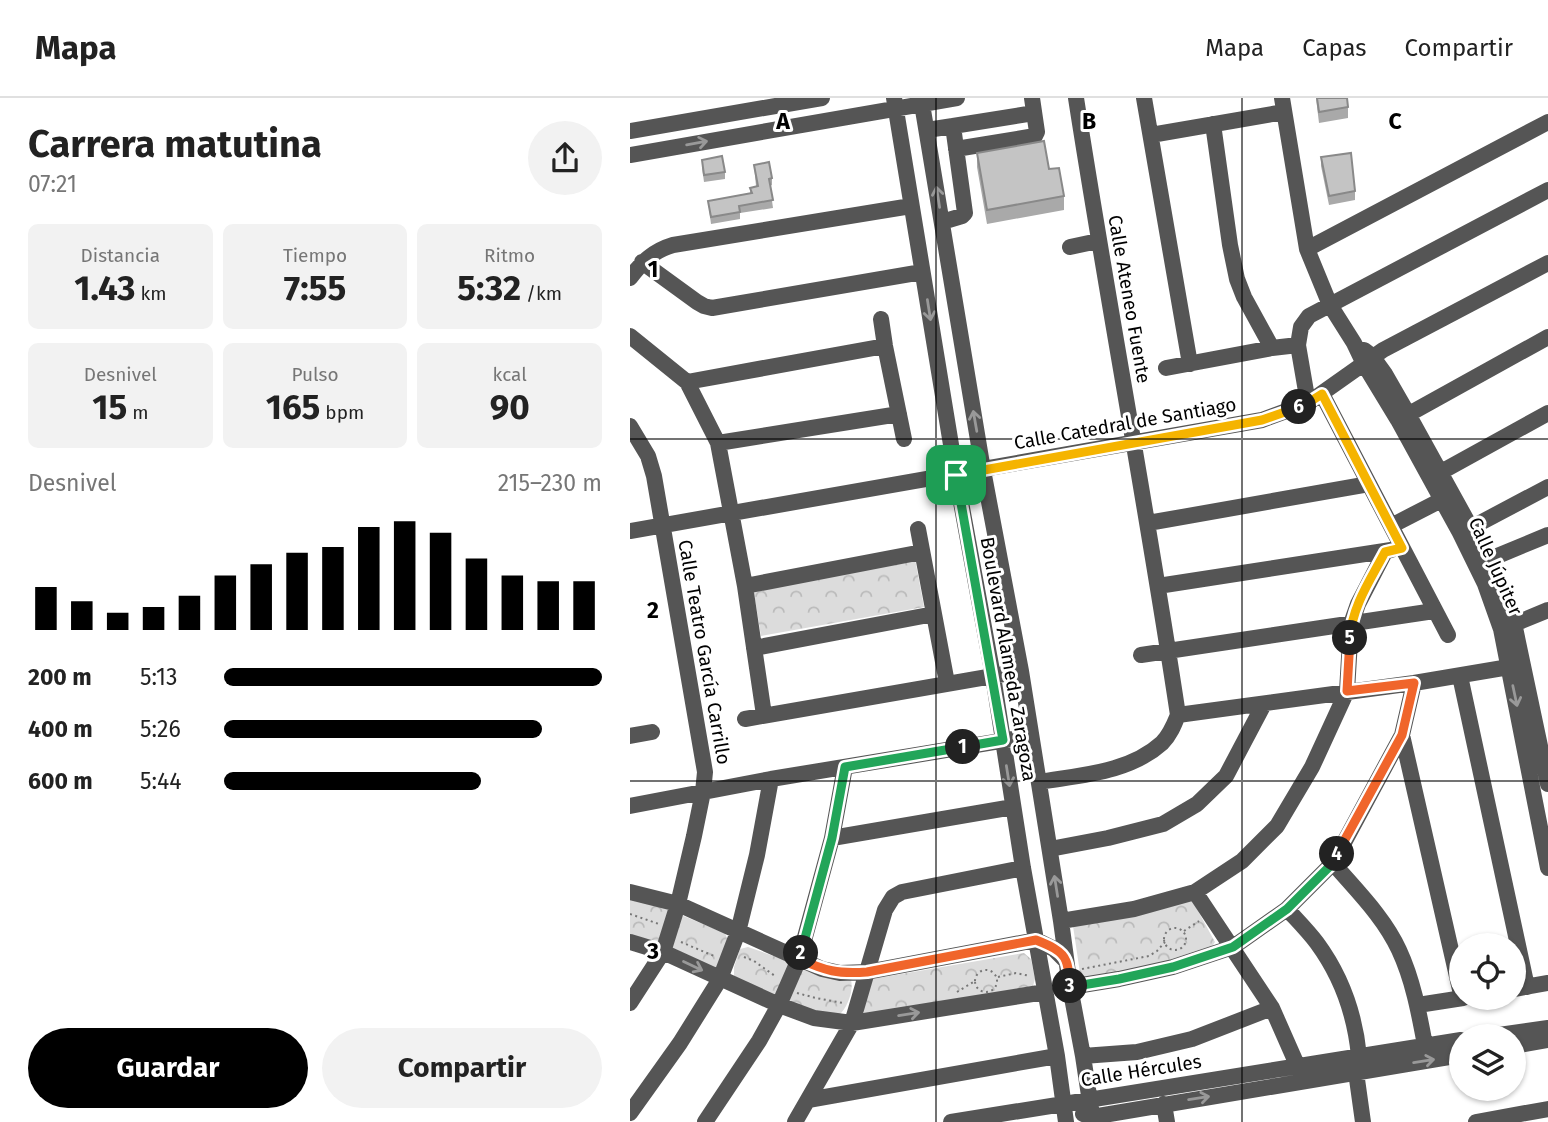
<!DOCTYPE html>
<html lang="es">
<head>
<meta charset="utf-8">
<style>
  body { margin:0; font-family:"Fira Sans",sans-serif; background:#f2f2f2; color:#222; height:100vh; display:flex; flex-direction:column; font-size:26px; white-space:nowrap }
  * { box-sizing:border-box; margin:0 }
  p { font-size:23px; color:#767676 }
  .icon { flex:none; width:38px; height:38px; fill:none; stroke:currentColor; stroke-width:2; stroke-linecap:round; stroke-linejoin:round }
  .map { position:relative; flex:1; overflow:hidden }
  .side { display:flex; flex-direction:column; background:#fff; width:630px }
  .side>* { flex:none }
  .fabs { position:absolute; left:819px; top:835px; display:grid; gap:14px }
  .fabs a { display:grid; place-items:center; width:77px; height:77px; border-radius:50%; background:#fff; box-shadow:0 2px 5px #0004; font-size:35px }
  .pin { position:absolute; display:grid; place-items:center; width:60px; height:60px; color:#fff; margin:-30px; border-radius:14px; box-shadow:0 4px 10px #0006 }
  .km { position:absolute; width:35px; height:35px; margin:-18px; border-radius:50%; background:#222; color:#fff; font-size:19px; line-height:35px; text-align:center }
  .round { display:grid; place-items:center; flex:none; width:74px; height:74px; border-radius:37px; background:#f2f2f2 }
  .summary { display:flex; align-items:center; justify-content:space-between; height:119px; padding:0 28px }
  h1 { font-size:38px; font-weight:700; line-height:52px }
  .metrics { display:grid; grid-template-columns:repeat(3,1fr); gap:10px; height:119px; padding:7px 28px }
  .metrics div { display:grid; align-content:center; border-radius:10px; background:#f2f2f2; text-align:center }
  .metrics b { font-size:35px; font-weight:700 }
  .metrics small { font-size:19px; font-weight:400 }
  .metrics p { font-size:19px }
  .chart { height:196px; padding:14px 28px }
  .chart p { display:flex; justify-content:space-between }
  .chart svg { width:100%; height:126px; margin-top:7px; stroke:#000; stroke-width:6 }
  .cta { display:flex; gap:14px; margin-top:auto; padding:14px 28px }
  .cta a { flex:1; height:80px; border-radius:42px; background:#000; color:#fff; font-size:28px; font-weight:700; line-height:80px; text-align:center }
  .cta a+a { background:#f2f2f2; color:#222 }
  ul { padding:0 28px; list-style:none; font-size:23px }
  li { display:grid; grid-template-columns:112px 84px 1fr; align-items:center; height:52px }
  li i { height:18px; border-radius:9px; background:#000 }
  header { display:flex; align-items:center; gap:42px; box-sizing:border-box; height:98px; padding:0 35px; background:#fff; border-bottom:2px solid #e0e0e0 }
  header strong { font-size:33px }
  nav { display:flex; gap:38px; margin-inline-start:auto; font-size:24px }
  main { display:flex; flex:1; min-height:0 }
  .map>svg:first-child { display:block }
  .park { fill:url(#park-crowns) }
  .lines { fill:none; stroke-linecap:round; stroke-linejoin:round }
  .path { stroke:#777; stroke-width:2; stroke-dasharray:2 3.5; stroke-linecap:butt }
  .minor { stroke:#555; stroke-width:16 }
  .wall { fill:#a9a9a9 }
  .building { fill:#c4c4c4; stroke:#898989; stroke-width:2 }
  .oneway { stroke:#999 }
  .split-1-casing { stroke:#fff; stroke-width:14 }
  .split-2-casing { stroke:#fff; stroke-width:14 }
  .split-3-casing { stroke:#fff; stroke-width:14 }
  .split-4-casing { stroke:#fff; stroke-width:14 }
  .split-5-casing { stroke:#fff; stroke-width:14 }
  .split-6-casing { stroke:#fff; stroke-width:14 }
  .split-7-casing { stroke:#fff; stroke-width:14 }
  .split-1 { stroke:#22a559; stroke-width:9 }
  .split-2 { stroke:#22a559; stroke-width:9 }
  .split-3 { stroke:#f0652b; stroke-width:9 }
  .split-4 { stroke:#22a559; stroke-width:9 }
  .split-5 { stroke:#f0652b; stroke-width:9 }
  .split-6 { stroke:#f5b400; stroke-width:9 }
  .split-7 { stroke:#f5b400; stroke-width:9 }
  .grid { fill:none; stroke:#000; stroke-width:2; stroke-opacity:0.55 }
  .labels { text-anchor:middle; stroke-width:6; stroke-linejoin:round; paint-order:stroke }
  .street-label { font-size:19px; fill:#000; stroke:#fff }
  .grid-label { font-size:23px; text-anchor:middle; font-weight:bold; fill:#000; stroke:#fff; stroke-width:6; stroke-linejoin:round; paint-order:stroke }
</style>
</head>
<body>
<header>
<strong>Mapa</strong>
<nav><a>Mapa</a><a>Capas</a><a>Compartir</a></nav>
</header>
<main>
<section class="side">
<div class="summary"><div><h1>Carrera matutina</h1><p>07:21</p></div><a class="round"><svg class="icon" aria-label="share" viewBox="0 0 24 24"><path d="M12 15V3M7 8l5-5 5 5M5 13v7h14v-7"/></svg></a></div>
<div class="metrics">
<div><p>Distancia</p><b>1.43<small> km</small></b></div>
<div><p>Tiempo</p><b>7:55</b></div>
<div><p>Ritmo</p><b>5:32<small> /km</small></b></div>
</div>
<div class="metrics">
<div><p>Desnivel</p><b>15<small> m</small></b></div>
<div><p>Pulso</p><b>165<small> bpm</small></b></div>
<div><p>kcal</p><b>90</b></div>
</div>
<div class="chart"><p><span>Desnivel</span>215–230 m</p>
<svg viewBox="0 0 160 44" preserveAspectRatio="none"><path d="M5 44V29M15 44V34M25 44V38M35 44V36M45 44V32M55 44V25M65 44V21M75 44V17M85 44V15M95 44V8M105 44V6M115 44V10M125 44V19M135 44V25M145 44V27M155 44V27"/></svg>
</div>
<ul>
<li><b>200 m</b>5:13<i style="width:100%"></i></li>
<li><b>400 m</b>5:26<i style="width:84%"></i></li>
<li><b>600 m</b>5:44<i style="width:68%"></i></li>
</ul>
<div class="cta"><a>Guardar</a><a>Compartir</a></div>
</section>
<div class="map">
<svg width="918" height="1024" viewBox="0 0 918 1024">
  <defs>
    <pattern id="park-crowns" width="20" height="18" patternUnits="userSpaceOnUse" patternTransform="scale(1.75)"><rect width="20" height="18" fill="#dcdcdc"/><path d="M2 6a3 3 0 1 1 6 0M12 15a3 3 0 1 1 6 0" fill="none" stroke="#bbb"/></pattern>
  </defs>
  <rect width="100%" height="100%" fill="#fff"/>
  <path class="park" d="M285,461L294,509L131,538L123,489Z
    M0,800L34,810L95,835L98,843L88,870L79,872L0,838Z
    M562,802L585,844L580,852L569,859L457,881L450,875L443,828Z
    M118,849L161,864L220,879C225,890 218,909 209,917H189L120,889L104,878V869L110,851Z
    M394,855L401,861L405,881L403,888L235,918L232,909L242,881Z"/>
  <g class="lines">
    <path class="path" d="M0,816L29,826
      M534 841a11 11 0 1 1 22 0a11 11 0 1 1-22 0Z
      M554,833L569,823
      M51,844L84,858
      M114,859L124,863L145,878
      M452,871L519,858L527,853L535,844
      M345 883a11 11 0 1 1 22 0a11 11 0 1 1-22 0Z
      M368,879L386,875L400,878
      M327,894L345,883
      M167,895L186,900L213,905"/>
    <path class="minor" d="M264,0L326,377L363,578L393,770L427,958L436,1024
      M291,0L353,372L391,573L431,823L440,889L453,958L463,1024
      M446,0C478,206 517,411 548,617
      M514,0L560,266
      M652,0L677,151L700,207L724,245L734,266L768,322L830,435L855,486L871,531L918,770
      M583,26L600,147L607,181L614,199L642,250
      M323,28L404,15
      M297,32L323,28L335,115L332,118L312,124
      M0,33L192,0
      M521,37L654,14
      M326,51L405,38L407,34L402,0
      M0,57L327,0
      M440,149L468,143
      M677,151L918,24
      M12,164L67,204L74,208L82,210L292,174
      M0,180C12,164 23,153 43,147L281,108
      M251,221L255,248L274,341
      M0,238L57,284L88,345L115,488L134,617
      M734,252L742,258L755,276L778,316L841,430L870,490L884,525L918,686
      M536,270L642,250L668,247
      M57,284L255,248
      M692,296L818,537
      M678,305L668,247L671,229L679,218L918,92
      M770,321L918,239
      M0,328L18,358L24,378L75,674L73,694L64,738L48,806L33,854L0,905
      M88,345L269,316
      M802,379L918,315
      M518,425L739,386
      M761,428L821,397
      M288,431L317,585
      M0,433L632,322L678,305L753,252L918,165
      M833,434L918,389
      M848,466L918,437
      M115,488L292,454
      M528,488L761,452
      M877,529L918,512
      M124,550L304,516
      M511,557L804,513
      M830,578L897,889
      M548,617L784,585L879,569
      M115,621L391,573
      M772,637L831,896
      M0,638L22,634
      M409,684C450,677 499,675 532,645C540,637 544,627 548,617
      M0,708L141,681L401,638
      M202,740L383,709
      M420,751L478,740L533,726L567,706L596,678L634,606
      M703,765C726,792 754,819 769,852C783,882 789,915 795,947
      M0,794L48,806L192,871L210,875L237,874L406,842L424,851L436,863
      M565,794L642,910L668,969
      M657,811C667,822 678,833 687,845C712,879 725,917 729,958
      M431,823L504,811L565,794L612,763L647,728L682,669L717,593L721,526L728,506L755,454
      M0,844L33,854L149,907L184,920L222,925L415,894
      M440,889L489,881L543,869L603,849L657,811L703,765L772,637L784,585
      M884,891L918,885
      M788,907L833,900
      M862,938L918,930
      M884,948L918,942
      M453,958L507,954L562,941L642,910
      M726,974L733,1024
      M178,1002L427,958
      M534,1006L537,1024
      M0,1015L50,945L90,881L108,834L127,757L141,681
      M453,1016L462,1019L831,957
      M75,1024L129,943L149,907L169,861L202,740L215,669
      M165,1024L222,925L255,812L263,799L272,794L393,770
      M321,1024L831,942
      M846,1024L918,1011"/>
  </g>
  <path class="wall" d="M686,0L718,9V20L689,25Z
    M347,55L419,71L434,98V112L357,126L347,69Z
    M691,59L725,93V102L699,107L691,68Z
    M72,62L95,74V81L74,84L72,69Z
    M124,67L142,80V87L140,88L143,110L110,115V121L81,126L78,103L120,95V90L126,88Z"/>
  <path class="building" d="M687,0H717L718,9L689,14Z
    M414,43L419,71L429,70L434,98L357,112L347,55Z
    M721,55L725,93L699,98L691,59Z
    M92,58L95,74L74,77L72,62Z
    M139,64L142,80L139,81L143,102L109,108L110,114L81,119L78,103L122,95L120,90L128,88L124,67Z"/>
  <defs><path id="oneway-shaft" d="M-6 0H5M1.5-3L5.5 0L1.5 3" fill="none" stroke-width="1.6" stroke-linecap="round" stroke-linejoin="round" transform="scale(1.75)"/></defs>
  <g class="oneway">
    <use href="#oneway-shaft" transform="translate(67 45) rotate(-10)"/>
    <use href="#oneway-shaft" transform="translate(308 99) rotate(-99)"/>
    <use href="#oneway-shaft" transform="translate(299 212) rotate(81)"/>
    <use href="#oneway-shaft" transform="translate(345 323) rotate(-100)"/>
    <use href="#oneway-shaft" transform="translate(885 598) rotate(78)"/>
    <use href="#oneway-shaft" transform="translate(378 678) rotate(81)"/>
    <use href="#oneway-shaft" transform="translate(426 788) rotate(-99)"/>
    <use href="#oneway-shaft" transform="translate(63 868) rotate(25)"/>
    <use href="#oneway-shaft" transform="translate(279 916) rotate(-9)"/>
    <use href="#oneway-shaft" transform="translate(794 963) rotate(-9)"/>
    <use href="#oneway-shaft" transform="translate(569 1000) rotate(-9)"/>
  </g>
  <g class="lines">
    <g class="split-1-casing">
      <path id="split-1" d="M326,377L373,642L333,649"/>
    </g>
    <g class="split-2-casing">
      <path id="split-2" d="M171,855L202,740L215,669L333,649"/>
    </g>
    <g class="split-3-casing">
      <path id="split-3" d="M171,855L169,861C196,873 207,876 237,874L406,842C416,846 432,852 436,863C439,870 439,880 440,888"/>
    </g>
    <g class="split-4-casing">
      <path id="split-4" d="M440,888V889L489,881L543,869L603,849L657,811L703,765L707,756"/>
    </g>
    <g class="split-5-casing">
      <path id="split-5" d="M707,756L772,637L784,585L717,593L720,540"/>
    </g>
    <g class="split-6-casing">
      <path id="split-6" d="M669,309L678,305L692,296L772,450L755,454C741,481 722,508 720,540"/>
    </g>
    <g class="split-7-casing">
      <path id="split-7" d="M326,377L632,322L669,309"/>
    </g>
    <use href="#split-1" class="split-1"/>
    <use href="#split-2" class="split-2"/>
    <use href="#split-3" class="split-3"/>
    <use href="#split-4" class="split-4"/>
    <use href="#split-5" class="split-5"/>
    <use href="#split-6" class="split-6"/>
    <use href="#split-7" class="split-7"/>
  </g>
  <path class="grid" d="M306,0V1024M612,0V1024M0,341H918M0,683H918"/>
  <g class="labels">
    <g class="street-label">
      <text transform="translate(500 201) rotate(80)" y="7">Calle Ateneo Fuente</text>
      <text transform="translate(495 325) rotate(-10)" y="7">Calle Catedral de Santiago</text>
      <text transform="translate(866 468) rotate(66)" y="7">Calle Júpiter</text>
      <text transform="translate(75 554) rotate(80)" y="7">Calle Teatro García Carrillo</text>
      <text transform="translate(379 561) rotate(80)" y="7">Boulevard Alameda Zaragoza</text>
      <text transform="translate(511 972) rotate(-9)" y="7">Calle Hércules</text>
    </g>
  </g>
  <g class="grid-label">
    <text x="153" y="31">A</text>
    <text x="459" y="31">B</text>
    <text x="765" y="31">C</text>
    <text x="23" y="179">1</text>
    <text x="23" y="520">2</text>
    <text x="23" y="861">3</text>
  </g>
</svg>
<div class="fabs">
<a><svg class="icon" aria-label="locate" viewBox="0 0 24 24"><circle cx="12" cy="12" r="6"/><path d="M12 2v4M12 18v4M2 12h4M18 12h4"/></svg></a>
<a><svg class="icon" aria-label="layers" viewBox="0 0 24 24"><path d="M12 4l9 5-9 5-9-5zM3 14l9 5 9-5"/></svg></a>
</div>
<div class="pin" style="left:326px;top:377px;background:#1e9e55"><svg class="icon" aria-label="arrive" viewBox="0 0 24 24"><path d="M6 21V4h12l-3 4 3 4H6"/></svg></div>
<b class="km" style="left:333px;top:649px">1</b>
<b class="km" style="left:171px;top:855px">2</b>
<b class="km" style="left:440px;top:888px">3</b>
<b class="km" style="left:707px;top:756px">4</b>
<b class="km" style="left:720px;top:540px">5</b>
<b class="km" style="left:669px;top:309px">6</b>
</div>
</main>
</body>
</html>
